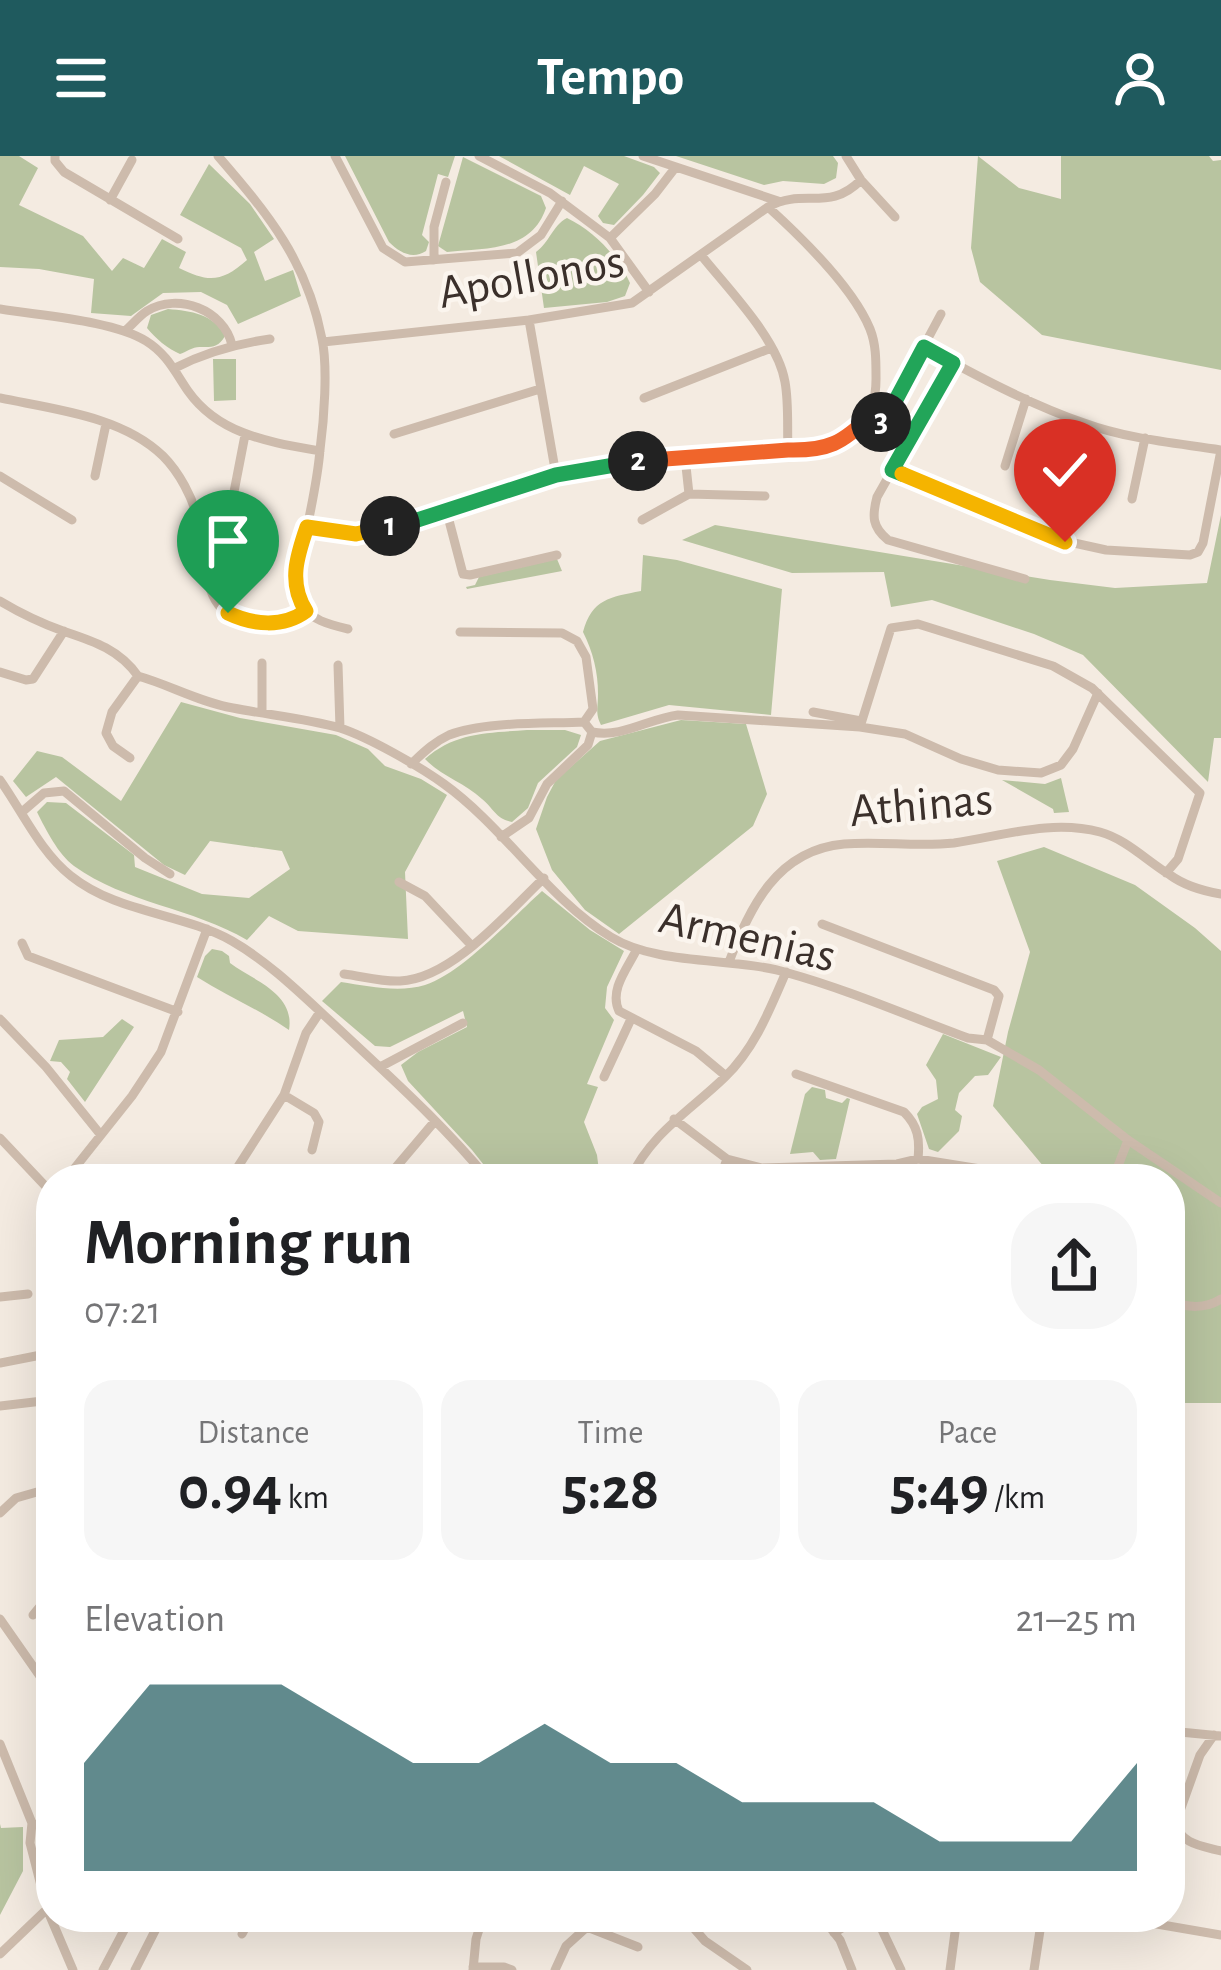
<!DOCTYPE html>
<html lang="en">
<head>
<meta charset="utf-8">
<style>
  body { margin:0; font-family:"Alegreya Sans",sans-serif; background:#f6f6f6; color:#202124; height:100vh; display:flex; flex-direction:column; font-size:45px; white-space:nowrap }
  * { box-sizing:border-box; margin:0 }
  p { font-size:39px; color:#757577 }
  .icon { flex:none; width:66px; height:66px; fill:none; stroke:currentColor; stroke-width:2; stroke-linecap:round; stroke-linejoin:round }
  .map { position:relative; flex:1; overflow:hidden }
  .sheet { position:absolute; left:36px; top:1008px; width:1149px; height:768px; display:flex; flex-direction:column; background:#fff; border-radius:48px; box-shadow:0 12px 48px #0002 }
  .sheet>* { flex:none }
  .pin { position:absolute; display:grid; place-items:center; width:102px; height:102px; color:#fff; margin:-123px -51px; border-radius:50% 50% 50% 0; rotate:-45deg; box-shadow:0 0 12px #0007 }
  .pin .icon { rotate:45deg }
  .km { position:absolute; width:60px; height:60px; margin:-30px; border-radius:50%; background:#222; color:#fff; font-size:33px; line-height:60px; text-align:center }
  .round { display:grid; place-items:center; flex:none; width:126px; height:126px; border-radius:48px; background:#f6f6f6 }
  .head { display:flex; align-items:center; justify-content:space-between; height:204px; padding:0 48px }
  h1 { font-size:66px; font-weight:700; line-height:90px }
  .metrics { display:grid; grid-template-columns:repeat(3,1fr); gap:18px; height:204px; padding:12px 48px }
  .metrics div { display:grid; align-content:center; border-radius:30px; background:#f6f6f6; text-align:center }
  .metrics b { font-size:60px; font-weight:700 }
  .metrics small { font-size:33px; font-weight:400 }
  .metrics p { font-size:33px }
  .chart { height:336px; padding:24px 48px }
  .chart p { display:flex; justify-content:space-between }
  .chart svg { width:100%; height:216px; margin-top:12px; fill:#1f5a5e; opacity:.7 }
  header { display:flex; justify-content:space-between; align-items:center; height:156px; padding:0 48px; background:#1f5a5e; color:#fff; font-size:54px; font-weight:700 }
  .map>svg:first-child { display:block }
  .green { fill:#b8c4a0 }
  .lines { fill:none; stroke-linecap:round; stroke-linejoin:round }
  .minor { stroke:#cdbbac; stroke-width:9 }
  .split-1-casing { stroke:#fff; stroke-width:24 }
  .split-2-casing { stroke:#fff; stroke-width:24 }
  .split-3-casing { stroke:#fff; stroke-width:24 }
  .split-4-casing { stroke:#fff; stroke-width:24 }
  .split-5-casing { stroke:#fff; stroke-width:24 }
  .split-1 { stroke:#f5b400; stroke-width:15 }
  .split-2 { stroke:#22a559; stroke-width:15 }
  .split-3 { stroke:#f0652b; stroke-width:15 }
  .split-4 { stroke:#22a559; stroke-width:15 }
  .split-5 { stroke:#f5b400; stroke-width:15 }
  .labels { text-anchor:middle; stroke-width:9; stroke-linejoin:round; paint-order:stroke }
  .street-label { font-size:48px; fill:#3b302b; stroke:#fbf5ee }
</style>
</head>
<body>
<header><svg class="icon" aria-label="menu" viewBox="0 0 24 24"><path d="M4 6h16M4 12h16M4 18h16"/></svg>Tempo<svg class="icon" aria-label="person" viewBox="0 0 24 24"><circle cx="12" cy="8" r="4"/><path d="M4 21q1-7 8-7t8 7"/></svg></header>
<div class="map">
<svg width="1221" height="1814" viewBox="0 0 1221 1814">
  <rect width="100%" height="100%" fill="#f4ebe1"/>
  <path class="green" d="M0,0H19L38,12L19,49L83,80L112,115L123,102L144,112L162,83L186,96L179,112C209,127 222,126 247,104L241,92L180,59L209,8L250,48L274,83L254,96L265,125L293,114L301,140L238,168L227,149L201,136L163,137L131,160L91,157L94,123L39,113L0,111Z
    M345,0H455L448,21L438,18L422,79L429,86L426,95C412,104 399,96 389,86Z
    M499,0H624L654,11L660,17L643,39L614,69L603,67L598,60L619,28L584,10L570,39Z
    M676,0H833L838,7L836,22L824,28L783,25L764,29Z
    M978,0L1019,32L1061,43V0H1209L1213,5L1221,4V214L1042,179L980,126L971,92Z
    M463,1L541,40L546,52C531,96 486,92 447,96L438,90Z
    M567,62C594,75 618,100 630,127L625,140L607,146L544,152L536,96C550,86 552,70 567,62Z
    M168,153C191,155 214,158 225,180C218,192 212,191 201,191C194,190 186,196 180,198C168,193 155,182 147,172L151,159Z
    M213,203H236V244L214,245Z
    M1221,359V582H1214L1208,626L1083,499L1034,478L932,444L891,451L884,416L792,417L682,384L715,369L1050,424L1115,432L1207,427Z
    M643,399L677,404L782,433L771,559L669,549L601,569C595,557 598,552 598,538C598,516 593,496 583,476C592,443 610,441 641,435Z
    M557,403L562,415L467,433L466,431L475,429L479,421Z
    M181,546L240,562L336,579L368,593L385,610L421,623L447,639L405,716L408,783L298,775L269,760L247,784C193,752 125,747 74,710C58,698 46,674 37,656L47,646L66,647L134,699L135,711L202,738L249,742L290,713L282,695L210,685L185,719L164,709L56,621L26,641L13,625L37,595L62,601L121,645Z
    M681,564L746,568L767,638L753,670L619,778L585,754L552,714L536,673L547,641L556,624L600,585Z
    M527,574H565L581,579L577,591L538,627L528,652L512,666C496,663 494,653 482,643C465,627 441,620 425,603C455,576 488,577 527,574Z
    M1061,622L1069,656L1054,657L1053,653L1002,624L1045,628Z
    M1044,691L1135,729L1195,772L1221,795V1247H1181L1170,1236V1023H1054L993,950L1008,876L1030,796L997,705Z
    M542,735L590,774L624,795L607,831L605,852L614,864L587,928L598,931L584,966L597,999L600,1023H495L472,994L408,925L401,909L418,896L467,871L463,855L390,891L375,890L322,845L341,826C367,830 399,837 425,829C462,817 512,762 542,735Z
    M212,793L222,795L229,800L230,807C254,825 295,837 289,874C260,854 227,840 197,821L205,800Z
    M122,863L134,871L85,946L67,923L70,916L61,906L50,905L59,884L103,881Z
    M943,878L1001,901L988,919L975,920L959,937L955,954L962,960L959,975L938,996L929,993L917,958L922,951L938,943L936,924L926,909Z
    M812,931L825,934L826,942L842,947L847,942L850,943L836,1003L820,1004L813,996L790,998L805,938Z
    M0,1668L1,1672L23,1671V1715L0,1759Z"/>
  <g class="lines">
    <path class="minor" d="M55,0V5L64,16L178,83
      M218,0C268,58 307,105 322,183C328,211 324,264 320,294C318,318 313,343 308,367C302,394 286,420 301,447C309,464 331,469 348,473
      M335,0L383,92L405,106L517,97L541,79L562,45
      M479,0L550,37L610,82L649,136
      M643,0L778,45
      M846,0L861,24L895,61
      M110,44L132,4
      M610,82L655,38L675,12
      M701,99C728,133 778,183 785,226C789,248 787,272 788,294
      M434,104V71L446,26
      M0,153C41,160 112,164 146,185C167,198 175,216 188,235C219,279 270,286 320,295
      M529,164L556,319
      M125,175C132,169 139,160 147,155C178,136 224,154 232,189
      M323,186L529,164L632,147L768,51C805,31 828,57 861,24
      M924,191C975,219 1029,248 1084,267C1127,283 1176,287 1221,294
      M953,207L877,341C872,360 872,371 888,384L1025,423
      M175,212C206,196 235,188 270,183
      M0,242C53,253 122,260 163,300C179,316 193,342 198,364C208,407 198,468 263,467C280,466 293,465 306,455
      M644,242L771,192
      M394,278L540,233
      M871,289L941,158
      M685,301L689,338
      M1005,310L1026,243
      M892,314L1065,385L1106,394L1190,399L1198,396L1203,387L1221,294
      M0,320L72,364
      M95,320L106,268
      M1132,343L1145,282
      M211,347L233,341L245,279
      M446,353L463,418L470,419L557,399
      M642,364L689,338L765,340
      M307,371L356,378L408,367L556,319L619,307L788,294L809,295C853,286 877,266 876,220C876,204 876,188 870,173C853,131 801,81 768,51
      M0,445C20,457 41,467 63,475C93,485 119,493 138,520
      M460,476L562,477L577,485L586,501L593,553L584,566
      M262,507V555
      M338,509L340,572
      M0,516L26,524L33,523L64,475
      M138,520C170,529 199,546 233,552C268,559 305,562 340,572C368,581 419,610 444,628C504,671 548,743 611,781C658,810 735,801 788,817C849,834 908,860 968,882L987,884L1039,914L1128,984L1221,1047
      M813,556L861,565
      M584,566L592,576C623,582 647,563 678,559L860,571L905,578L961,603L998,614L1041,617L1061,609L1073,593L1098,537
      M860,571L891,472L918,468L1053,510L1092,532L1200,637L1178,703L1166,717
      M130,602L113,590L106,577L112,556L138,520
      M411,608C423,597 434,586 449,579C484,565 546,568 584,566
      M0,624C22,655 41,697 71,720C117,757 182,757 232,785C272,808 305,842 339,873C390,921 443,968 488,1023
      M22,656L44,637L64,635L145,702L170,718
      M501,681L529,662L547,628L588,589L592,576
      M399,726L425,740L472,790
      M822,768L994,834L999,840L987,884
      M22,787L28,800L178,856
      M637,793C627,813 609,834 619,855L696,895L726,920
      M729,806C750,751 777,694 844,688C881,685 917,691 954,687C1003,680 1051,663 1100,676C1126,683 1147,705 1170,719C1185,730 1203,735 1221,738
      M344,818C361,820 382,826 400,825C452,823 508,756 544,722
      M0,863L46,911L100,978
      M380,911L463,867
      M796,918L904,956C918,970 920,983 918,1003
      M604,921L631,863
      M284,939L314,957L319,966L312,994
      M674,963L727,1003L762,1012L897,1008L918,1003L999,1016L1007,1023
      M0,982L51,1036
      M66,1023L132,940L161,896L207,773
      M230,1023L284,939L306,877L320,856
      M386,1023L435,965
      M630,1023C651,977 690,955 725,921C755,892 770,853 786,816
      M720,1023L727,1003
      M1113,1023L1128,984
      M0,1141L28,1138
      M1170,1145C1187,1152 1206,1153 1221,1143
      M0,1207L51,1197
      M0,1250L51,1244
      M0,1357L16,1342L51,1332
      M33,1459L51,1437
      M0,1463L51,1536
      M1170,1575L1221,1580
      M1214,1579L1200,1599L1176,1666C1179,1688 1202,1690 1221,1695
      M0,1588L32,1667L30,1687L47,1753L73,1814
      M32,1667L51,1672
      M684,1761L705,1785L747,1814
      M822,1761L840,1784L852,1814
      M876,1761L901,1814
      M1116,1761L1221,1779
      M834,1777L860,1761
      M242,1778L251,1761
      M0,1798L47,1753
      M473,1811H504L512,1814
      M103,1814L131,1761
      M135,1814L162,1761
      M473,1814L476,1783L483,1761
      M555,1814L566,1790L587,1771L638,1791
      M950,1814L957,1761
      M1034,1814L1042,1761"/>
  </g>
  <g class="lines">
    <g class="split-1-casing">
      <path id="split-1" d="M228,457C253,469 283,472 306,455C288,427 297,400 307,371L356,378L390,370"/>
    </g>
    <g class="split-2-casing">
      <path id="split-2" d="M390,370L408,367L556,319L638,305"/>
    </g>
    <g class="split-3-casing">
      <path id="split-3" d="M638,305L788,294C828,295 843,287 870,260L881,266"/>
    </g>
    <g class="split-4-casing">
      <path id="split-4" d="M881,266L883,268L924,191L953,207L892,314L902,318"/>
    </g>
    <g class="split-5-casing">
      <path id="split-5" d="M902,318L1065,386"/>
    </g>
    <use href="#split-1" class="split-1"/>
    <use href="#split-2" class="split-2"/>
    <use href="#split-3" class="split-3"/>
    <use href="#split-4" class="split-4"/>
    <use href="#split-5" class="split-5"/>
  </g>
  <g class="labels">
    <g class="street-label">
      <text transform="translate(531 119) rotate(-10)" y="17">Apollonos</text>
      <text transform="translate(921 647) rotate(-5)" y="17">Athinas</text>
      <text transform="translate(748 779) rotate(13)" y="17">Armenias</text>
    </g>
  </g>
</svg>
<div class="pin" style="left:228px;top:457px;background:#1e9e55"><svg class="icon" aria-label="arrive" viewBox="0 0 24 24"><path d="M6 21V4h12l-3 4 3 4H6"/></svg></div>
<div class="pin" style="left:1065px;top:386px;background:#d93025"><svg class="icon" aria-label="check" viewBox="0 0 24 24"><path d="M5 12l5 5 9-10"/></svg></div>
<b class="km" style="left:390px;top:370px">1</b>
<b class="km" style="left:638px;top:305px">2</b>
<b class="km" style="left:881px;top:266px">3</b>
<section class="sheet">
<div class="head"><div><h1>Morning run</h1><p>07:21</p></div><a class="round"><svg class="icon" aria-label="share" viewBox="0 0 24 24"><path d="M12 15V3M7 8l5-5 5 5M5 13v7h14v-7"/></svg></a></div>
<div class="metrics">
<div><p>Distance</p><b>0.94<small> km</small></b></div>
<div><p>Time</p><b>5:28</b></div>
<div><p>Pace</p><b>5:49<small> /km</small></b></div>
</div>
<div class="chart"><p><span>Elevation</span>21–25 m</p>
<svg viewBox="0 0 160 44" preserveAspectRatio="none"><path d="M0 44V22L10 6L20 6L30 6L40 14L50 22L60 22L70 14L80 22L90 22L100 30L110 30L120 30L130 38L140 38L150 38L160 22V44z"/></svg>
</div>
</section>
</div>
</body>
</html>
